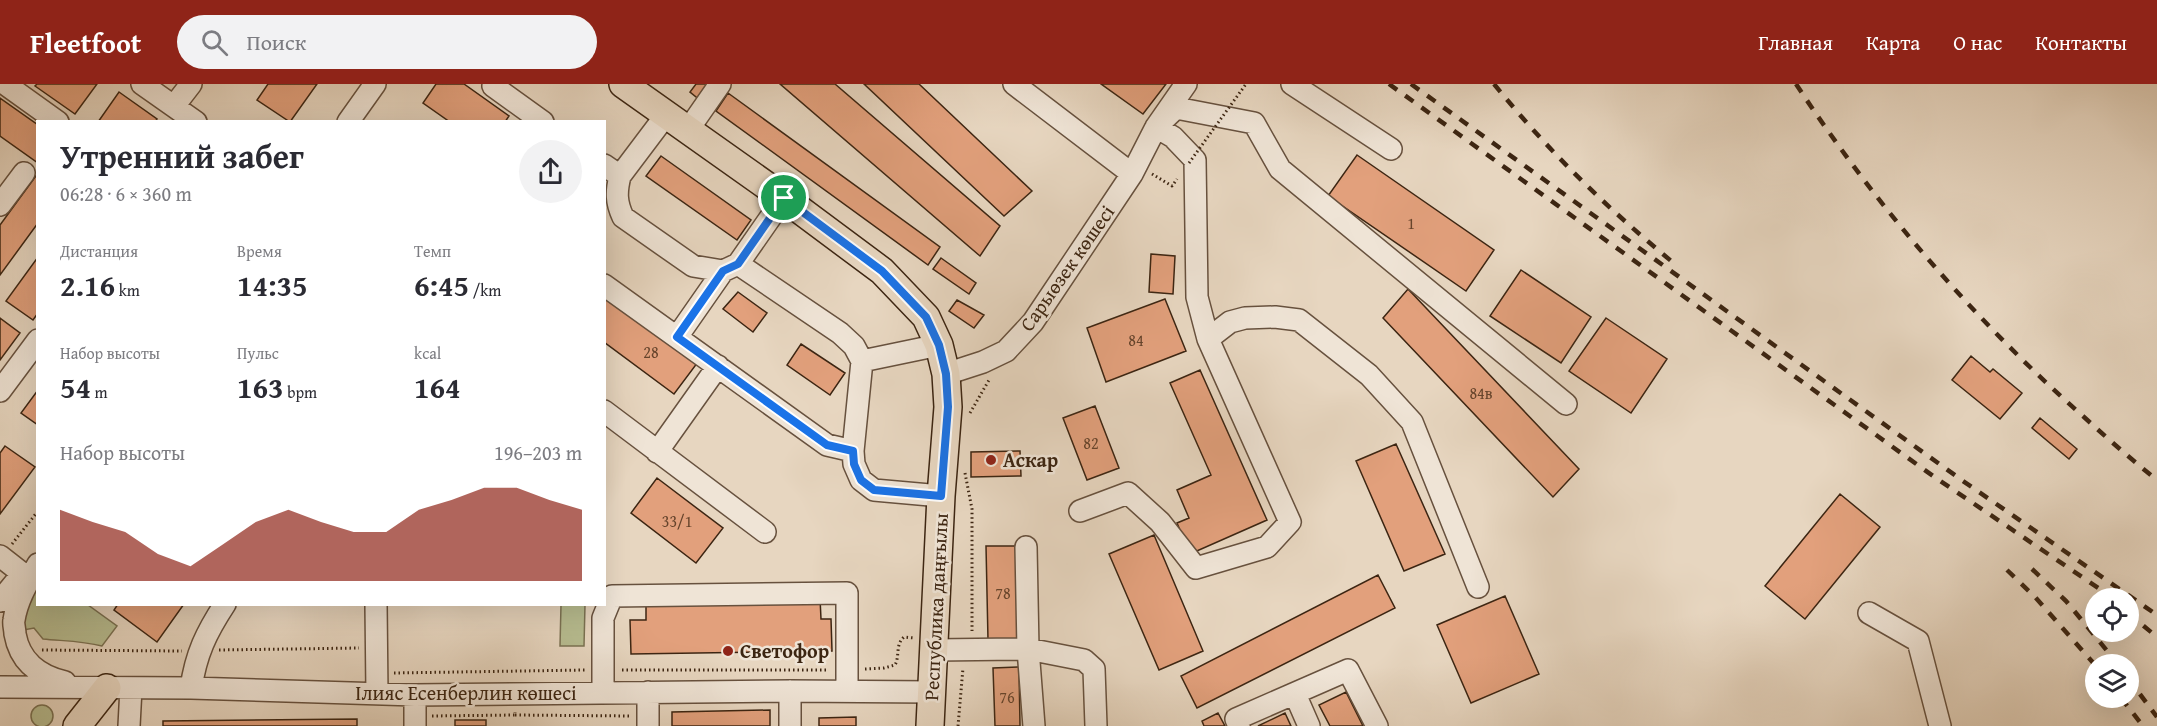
<!DOCTYPE html>
<html lang="ru">
<head>
<meta charset="utf-8">
<style>
  body { margin:0; font-family:"Gentium Book Plus",serif; background:#f2f2f3; color:#2b2b33; height:100vh; display:flex; flex-direction:column; font-size:22px; white-space:nowrap }
  * { box-sizing:border-box; margin:0 }
  p { font-size:20px; color:#7c7c81 }
  .icon { flex:none; width:33px; height:33px; fill:none; stroke:currentColor; stroke-width:2; stroke-linecap:round; stroke-linejoin:round }
  .map { position:relative; flex:1; overflow:hidden }
  .panel { position:absolute; left:36px; top:36px; width:570px; height:486px; display:flex; flex-direction:column; background:#fff; border-radius:0px; box-shadow:0 6px 24px #0002 }
  .panel>* { flex:none }
  .fabs { position:absolute; left:2085px; top:504px; display:grid; gap:12px }
  .fabs a { display:grid; place-items:center; width:54px; height:54px; border-radius:50%; background:#fff; box-shadow:0 6px 24px #0002; font-size:30px }
  .pin { position:absolute; display:grid; place-items:center; width:51px; height:51px; color:#fff; margin:-26px; border:3px solid #fff; border-radius:50%; box-shadow:0 2px 6px #0007 }
  .round { display:grid; place-items:center; flex:none; width:63px; height:63px; border-radius:32px; background:#f2f2f3 }
  .summary { display:flex; align-items:center; justify-content:space-between; height:102px; padding:0 24px }
  h1 { font-size:33px; font-weight:700; line-height:45px }
  .stats { display:grid; grid-template-columns:repeat(3,1fr); gap:9px; height:102px; padding:6px 24px }
  .stats div { display:grid; align-content:center }
  .stats b { font-size:30px; font-weight:700 }
  .stats small { font-size:16px; font-weight:400 }
  .stats p { font-size:16px }
  .chart { height:168px; padding:12px 24px }
  .chart p { display:flex; justify-content:space-between }
  .chart svg { width:100%; height:108px; margin-top:6px; fill:#8f2418; opacity:.7 }
  header { display:flex; align-items:center; gap:36px; box-sizing:border-box; height:84px; padding:0 30px; background:#8f2418; color:#fff }
  header strong { font-size:28px }
  nav { display:flex; gap:33px; margin-inline-start:auto; font-size:21px }
  .search { width:420px; height:54px; background:#f2f2f3; display:flex; align-items:center; gap:15px; box-sizing:border-box; padding:0 21px; border-radius:33px; color:#7c7c81; font-size:22px }
  .map>svg:first-child { display:block }
  .green { fill:#b7bd91; stroke:#7a7152; stroke-width:1.5 }
  .building { fill:#e2a07c; stroke:#3c2512; stroke-width:1.5 }
  .lines { fill:none; stroke-linecap:round; stroke-linejoin:round }
  .minor-casing { stroke:#67513e; stroke-width:24 }
  .major-casing { stroke:#3c2512; stroke-width:30 }
  .path { stroke:#3c2512; stroke-width:3; stroke-dasharray:1.5 3; stroke-linecap:butt }
  .minor { stroke:#efe4d6; stroke-width:21 }
  .major { stroke:#e7d6c0; stroke-width:27 }
  .rail { stroke:#3c2512; stroke-width:4.5; stroke-dasharray:10 10; stroke-linecap:butt }
  .path-bridge { stroke:#3c2512; stroke-width:3; stroke-dasharray:1.5 3; stroke-linecap:butt }
  .route-casing { stroke:#fff; stroke-width:12 }
  .route { stroke:#1a73e8; stroke-width:8 }
  .poi-dot { fill:#8f2418; stroke:#efe4d6; stroke-width:2 }
  .labels { text-anchor:middle; stroke-width:5; stroke-linejoin:round; paint-order:stroke }
  .number-label { font-size:16px; fill:#66442c }
  .street-label { font-size:20px; fill:#3c2512; stroke:#efe4d6 }
  .poi-label { font-size:20px; font-weight:bold; fill:#3c2512; stroke:#efe4d6; text-anchor:start }
</style>
</head>
<body>
<header>
<strong>Fleetfoot</strong>
<div class="search"><svg class="icon" aria-label="search" viewBox="0 0 24 24"><circle cx="10" cy="10" r="6"/><path d="M15 15l6 6"/></svg>Поиск</div>
<nav><a>Главная</a><a>Карта</a><a>О нас</a><a>Контакты</a></nav>
</header>
<div class="map">
<svg width="2157" height="642" viewBox="0 0 2157 642">
  <rect width="100%" height="100%" fill="#e7d6c0"/>
  <filter id="stains"><feTurbulence type="fractalNoise" baseFrequency=".00333" numOctaves="4"/><feColorMatrix values="0 0 0 0 .2 0 0 0 0 .09 0 0 0 0 .02 0 0 0 .5 -.17"/></filter>
  <radialGradient id="worn" r=".72"><stop offset=".6" stop-color="#630" stop-opacity="0"/><stop offset="1" stop-color="#630" stop-opacity=".3"/></radialGradient>
  <path class="green" d="M37,504L38,520L88,521L117,542L102,562C83,557 63,557 43,555L34,544L23,546L22,519Z
    M561,521H585L584,562H560Z
    M31 632a11 11 0 1 1 22 0a11 11 0 1 1-22 0Z"/>
  <path class="building" d="M37,0H97L75,30L35,2Z
    M268,0H317L290,38L257,16Z
    M436,0H464L509,32L505,38H450L423,19Z
    M696,0H714L701,17L690,8Z
    M780,0H835L1000,142L980,172Z
    M864,0H919L1032,107L1004,132Z
    M1101,0H1166L1143,30Z
    M119,8L157,35L155,38H98Z
    M728,9L940,163L928,181L716,27Z
    M0,14L38,41V79L0,52Z
    M1357,71L1494,166L1466,207L1328,112Z
    M661,72L751,136L737,156L646,92Z
    M38,89V139L0,191V141Z
    M1151,170L1175,172L1173,210L1149,208Z
    M38,173V229L33,236L6,217Z
    M941,174L976,199L969,210L933,185Z
    M1521,186L1591,233L1561,279L1490,232Z
    M1408,205L1579,385L1553,413L1383,234Z
    M738,208L767,229L753,248L723,225Z
    M604,210L698,278L674,310L604,258Z
    M1165,215L1186,267L1106,298L1087,244Z
    M957,216L984,231L974,244L949,227Z
    M0,234L20,249L0,276Z
    M1606,234L1667,275L1631,329L1569,287Z
    M801,260L845,289L830,311L787,281Z
    M1971,272L1990,288L1993,285L2022,309L2000,335L1952,296Z
    M1200,286L1267,436L1190,470L1177,439L1189,434L1177,406L1211,391L1170,299Z
    M38,306V341L21,329Z
    M1095,322L1119,384L1087,396L1063,334Z
    M2040,334L2077,365L2069,375L2032,344Z
    M1396,360L1445,470L1404,487L1356,377Z
    M5,362L35,383L0,430V369Z
    M1020,367L1021,392L971,393V368Z
    M657,394L723,444L696,479L631,429Z
    M1840,410L1880,443L1805,535L1765,502Z
    M1154,451L1203,567L1159,586L1109,470Z
    M986,462H1019L1021,556H988Z
    M1378,491L1395,524L1197,624L1181,592Z
    M1505,512L1539,590L1471,619L1437,541Z
    M820,514L821,535H831L832,567L631,570L630,536H646V517Z
    M118,520H184L157,558L114,526Z
    M1019,583L1020,642H995L993,584Z
    M1346,608L1363,642H1330L1319,621Z
    M770,626V642H672V628Z
    M1218,629L1225,642H1204L1202,637Z
    M1285,629L1291,642H1258Z
    M856,633V642H819V634Z
    M357,635V642H163V637Z
    M455,636H486V642H455Z"/>
  <g class="lines">
    <g class="minor-casing">
      <path id="minor" d="M5,0L58,38
        M142,0L196,38
        M494,0L493,2L543,38
        M1014,0L1132,90
        M1292,0L1391,65
        M174,22L191,0
        M348,38L375,0
        M1156,43L1176,24L1254,39L1280,85L1566,320
        M688,46L720,0
        M604,81L620,92C616,108 616,118 623,133L693,182L723,187L738,180L840,249L854,262L862,277L939,261
        M620,92L666,31
        M0,121L24,89
        M738,180L784,114
        M604,201L827,361L853,367L854,380L861,396L874,406L941,412
        M677,253L723,187
        M1208,255L1230,238L1245,234L1275,233L1299,236L1369,291L1412,338L1478,503
        M946,290L983,278L1006,267L1033,238L1132,90L1156,43L1186,0
        M0,307L38,256
        M604,327L765,448
        M853,367L862,277
        M657,368L718,282
        M1080,427L1128,409L1160,438L1196,484L1267,463L1290,438L1208,255L1197,213L1195,76L1173,53L1156,43
        M1026,463L1028,565L1034,642
        M0,472L23,490
        M38,480C28,498 17,516 14,536C13,540 15,545 15,550C20,578 39,592 65,598
        M0,517L23,489
        M376,520L377,610
        M1869,529L1918,557L1940,642
        M935,566L1028,565L1084,576L1094,585L1096,642
        M0,603L191,604L415,611L790,607L933,608
        M191,604C196,570 206,549 225,520
        M790,607V642
        M648,608V642
        M603,609V534L612,512L847,509V606
        M1295,610L1309,642
        M415,611V642
        M129,642L131,604
        M1239,642L1236,635L1348,586L1377,642"/>
    </g>
    <g class="major-casing">
      <path id="major" d="M623,0L784,114L882,187L926,233L939,261L946,290L948,323L941,412L930,642
        M77,642L107,604"/>
    </g>
    <path class="path" d="M1152,90L1172,102L1177,95
      M970,329L989,296
      M965,389L972,425V547
      M12,460L38,427
      M42,566L182,567
      M219,566L359,564
      M865,585L884,584L895,581C900,572 895,561 904,553L914,554
      M622,586H828
      M394,589L585,586
      M515,631L631,632
      M432,632L515,631V628
      M958,642L963,584"/>
    <use href="#minor" class="minor"/>
    <use href="#major" class="major"/>
    <path class="rail" d="M1389,0L1933,392L2113,514
      M1411,0L1963,397L2157,531
      M1494,0C1551,70 1607,124 1676,181
      M1796,0C1877,123 1974,236 2084,333C2108,355 2132,376 2157,396
      M2032,485L2066,517L2118,580
      M2007,486L2035,513L2096,582
      M2128,529L2157,553
      M2128,594L2157,633
      M2121,614L2143,642"/>
    <path class="path-bridge" d="M1189,79L1246,0"/>
  </g>
  <g class="lines">
    <g class="route-casing">
      <path id="route" d="M784,114L882,187L926,233L939,261L946,290L948,323L941,412L874,406L861,396L854,380L853,367L827,361L677,253L723,187L738,180Z"/>
    </g>
    <use href="#route" class="route"/>
  </g>
  <g class="poi-dot">
    <circle cx="991" cy="376" r="6"/>
    <circle cx="728" cy="567" r="6"/>
  </g>
  <g class="labels">
    <g class="number-label">
      <text x="1411" y="145">1</text>
      <text x="1136" y="262">84</text>
      <text x="651" y="274">28</text>
      <text x="1481" y="315">84в</text>
      <text x="1091" y="365">82</text>
      <text x="677" y="443">33/1</text>
      <text x="1003" y="515">78</text>
      <text x="1007" y="619">76</text>
    </g>
    <g class="street-label">
      <text transform="translate(1067 184) rotate(-55)" y="7">Сарыөзек көшесі</text>
      <text transform="translate(936 523) rotate(-87)" y="7">Республика даңғылы</text>
      <text x="466" y="616">Ілияс Есенберлин көшесі</text>
    </g>
    <g class="poi-label">
      <text x="1003" y="383">Аскар</text>
      <text x="740" y="574">Светофор</text>
    </g>
  </g>
  <rect width="100%" height="100%" filter="url(#stains)"/>
  <rect width="100%" height="100%" fill="url(#worn)"/>
</svg>
<div class="fabs">
<a><svg class="icon" aria-label="locate" viewBox="0 0 24 24"><circle cx="12" cy="12" r="6"/><path d="M12 2v4M12 18v4M2 12h4M18 12h4"/></svg></a>
<a><svg class="icon" aria-label="layers" viewBox="0 0 24 24"><path d="M12 4l9 5-9 5-9-5zM3 14l9 5 9-5"/></svg></a>
</div>
<div class="pin" style="left:784px;top:114px;background:#1e9e55"><svg class="icon" aria-label="arrive" viewBox="0 0 24 24"><path d="M6 21V4h12l-3 4 3 4H6"/></svg></div>
<section class="panel">
<div class="summary"><div><h1>Утренний забег</h1><p>06:28 · 6 × 360 m</p></div><a class="round"><svg class="icon" aria-label="share" viewBox="0 0 24 24"><path d="M12 15V3M7 8l5-5 5 5M5 13v7h14v-7"/></svg></a></div>
<div class="stats">
<div><p>Дистанция</p><b>2.16<small> km</small></b></div>
<div><p>Время</p><b>14:35</b></div>
<div><p>Темп</p><b>6:45<small> /km</small></b></div>
</div>
<div class="stats">
<div><p>Набор высоты</p><b>54<small> m</small></b></div>
<div><p>Пульс</p><b>163<small> bpm</small></b></div>
<div><p>kcal</p><b>164</b></div>
</div>
<div class="chart"><p><span>Набор высоты</span>196–203 m</p>
<svg viewBox="0 0 160 44" preserveAspectRatio="none"><path d="M0 44V15L10 20L20 24L30 33L40 38L50 29L60 20L70 15L80 20L90 24L100 24L110 15L120 11L130 6L140 6L150 11L160 15V44z"/></svg>
</div>
</section>
</div>
</body>
</html>
